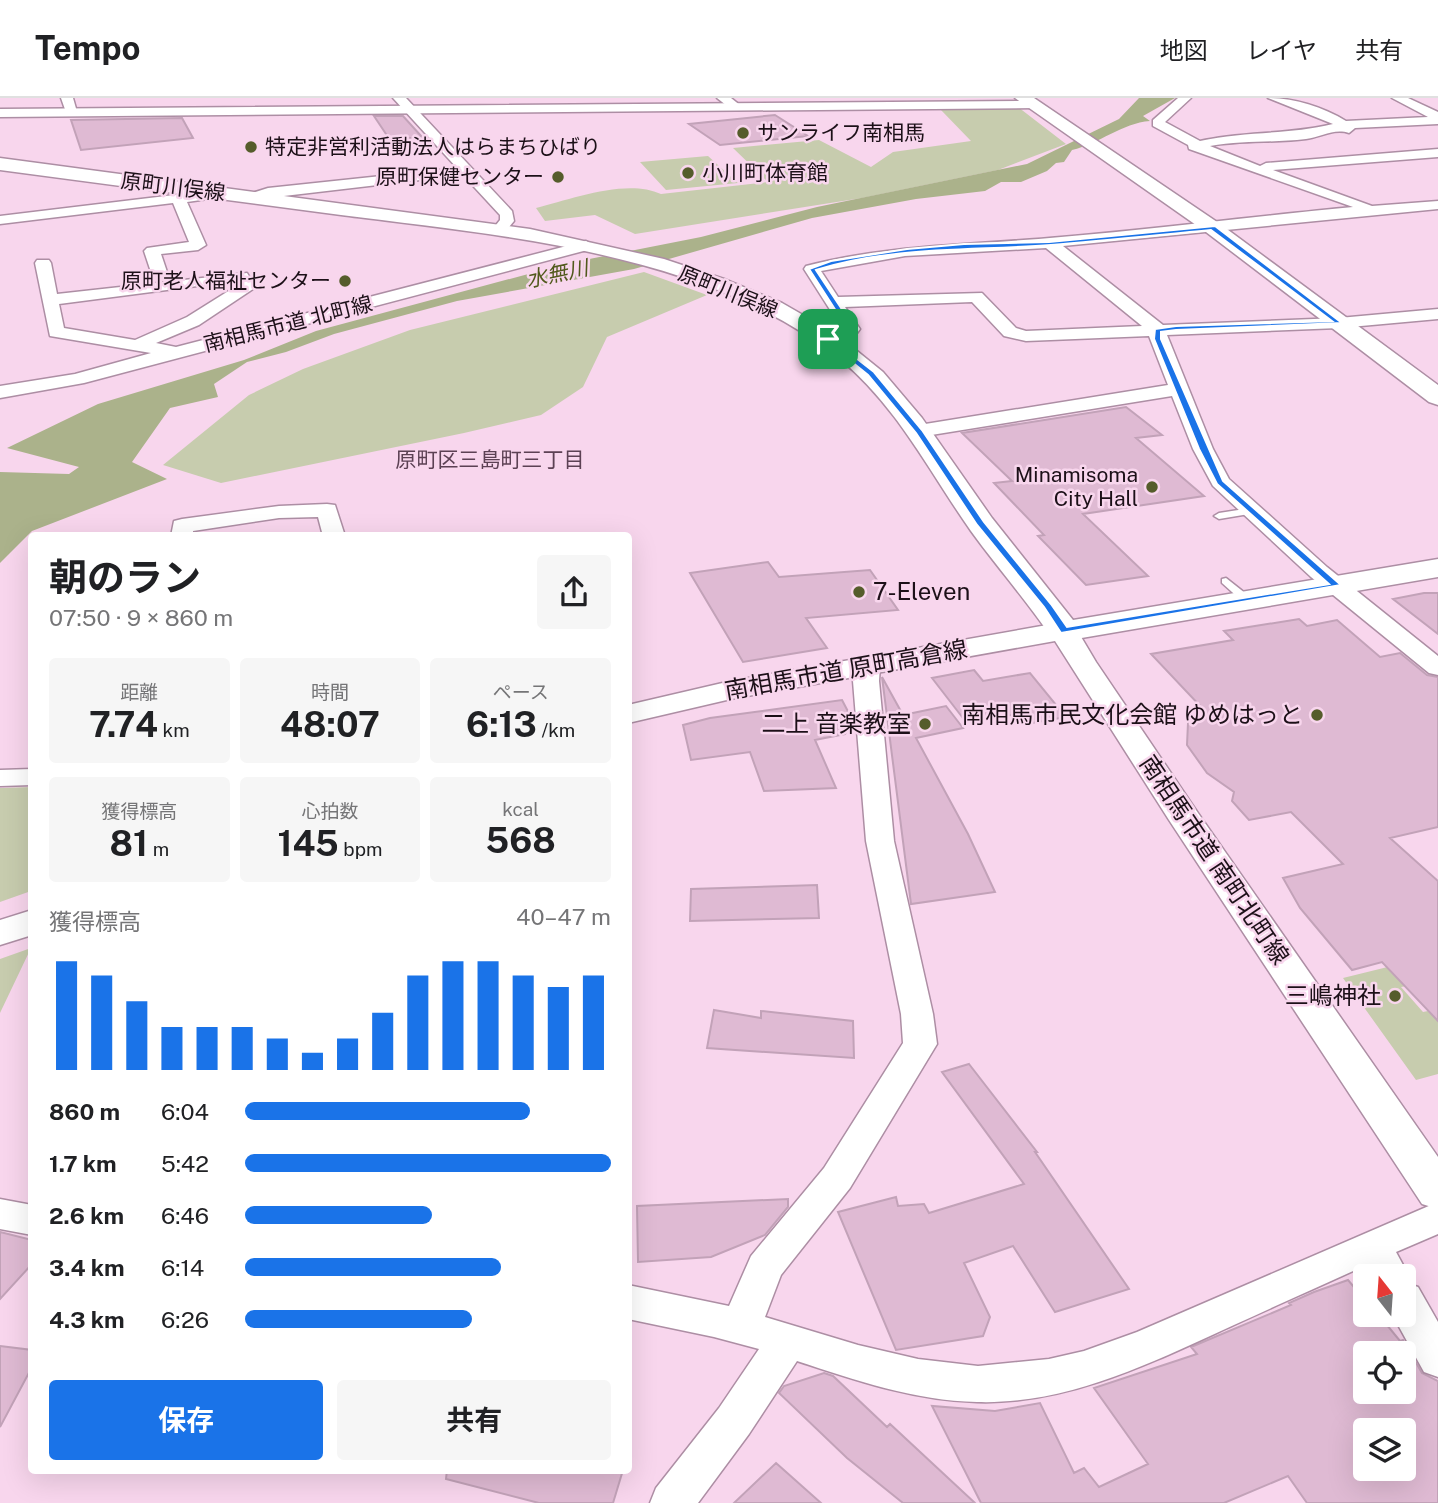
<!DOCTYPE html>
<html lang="ja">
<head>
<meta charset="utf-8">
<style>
  body { margin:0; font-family:"Public Sans","Noto Sans JP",sans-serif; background:#f6f6f6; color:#202124; height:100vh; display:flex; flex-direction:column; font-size:26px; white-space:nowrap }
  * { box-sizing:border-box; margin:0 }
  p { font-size:23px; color:#757577 }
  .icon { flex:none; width:38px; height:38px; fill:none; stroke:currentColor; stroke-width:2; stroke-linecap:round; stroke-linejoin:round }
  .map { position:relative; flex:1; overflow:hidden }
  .panel { position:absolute; left:28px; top:434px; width:604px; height:942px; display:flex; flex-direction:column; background:#fff; border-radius:7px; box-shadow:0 7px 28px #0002 }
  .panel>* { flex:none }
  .needle { width:46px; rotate:343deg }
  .fabs { position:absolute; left:1353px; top:1166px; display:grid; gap:14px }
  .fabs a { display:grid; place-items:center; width:63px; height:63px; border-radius:7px; background:#fff; box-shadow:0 7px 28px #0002; font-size:35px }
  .pin { position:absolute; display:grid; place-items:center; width:60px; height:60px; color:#fff; margin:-30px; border-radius:14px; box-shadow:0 4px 10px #0006 }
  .round { display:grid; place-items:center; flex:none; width:74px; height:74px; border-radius:7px; background:#f6f6f6 }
  .head { display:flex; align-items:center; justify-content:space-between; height:119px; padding:0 21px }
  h1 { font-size:38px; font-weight:700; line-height:52px }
  .stats { display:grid; grid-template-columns:repeat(3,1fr); gap:10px; height:119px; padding:7px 21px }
  .stats div { display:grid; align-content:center; border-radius:7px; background:#f6f6f6; text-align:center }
  .stats b { font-size:35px; font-weight:700 }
  .stats small { font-size:19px; font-weight:400 }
  .stats p { font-size:19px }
  .chart { height:196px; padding:14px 21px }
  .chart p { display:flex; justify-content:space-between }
  .chart svg { width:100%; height:126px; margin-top:7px; stroke:#1a73e8; stroke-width:6 }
  .button { display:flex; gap:14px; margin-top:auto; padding:14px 21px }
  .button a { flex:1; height:80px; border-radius:7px; background:#1a73e8; color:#fff; font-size:28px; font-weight:700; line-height:80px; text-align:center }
  .button a+a { background:#f6f6f6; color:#202124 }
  ul { padding:0 21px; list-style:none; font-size:23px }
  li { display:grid; grid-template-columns:112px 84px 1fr; align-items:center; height:52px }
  li i { height:18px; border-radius:9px; background:#1a73e8 }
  header { display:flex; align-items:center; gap:42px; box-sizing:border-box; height:98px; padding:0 35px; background:#fff; border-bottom:2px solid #e0e0e0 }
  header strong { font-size:33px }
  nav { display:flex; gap:38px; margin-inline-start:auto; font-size:24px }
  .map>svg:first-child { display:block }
  .green { fill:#c7ccae }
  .water { fill:#abb28b }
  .building { fill:#dfbad3; stroke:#c2a2b8; stroke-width:2; fill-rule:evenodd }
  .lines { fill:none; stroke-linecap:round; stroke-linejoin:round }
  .service-casing { stroke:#ad8ea4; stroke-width:3 }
  .minor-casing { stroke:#ad8ea4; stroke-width:3 }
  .tertiary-casing { stroke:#ad8ea4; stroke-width:3 }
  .secondary-casing { stroke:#ad8ea4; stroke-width:3 }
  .primary-casing { stroke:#ad8ea4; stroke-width:3 }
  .service { fill:#fff; fill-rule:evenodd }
  .minor { fill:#fff; fill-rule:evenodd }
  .tertiary { fill:#fff; fill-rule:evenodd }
  .secondary { fill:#fff; fill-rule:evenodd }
  .primary { fill:#fff; fill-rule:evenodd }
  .route { fill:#1a73e8; stroke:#fff; stroke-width:2; fill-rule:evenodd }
  .poi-dot { fill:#555c2b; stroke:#f8d6ed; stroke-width:2.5 }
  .labels { text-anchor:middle; stroke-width:5; stroke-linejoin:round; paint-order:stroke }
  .far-poi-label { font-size:21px; fill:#1c1018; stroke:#f8d6ed; text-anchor:start }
  .far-street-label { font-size:21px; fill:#1c1018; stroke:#f8d6ed }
  .far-water-label { font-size:21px; font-style:italic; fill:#51591c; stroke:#f8d6ed }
  .far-neighbourhood-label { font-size:21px; fill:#5c4154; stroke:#f8d6ed }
  .poi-label { font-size:24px; fill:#1c1018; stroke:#f8d6ed; text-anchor:end }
  .street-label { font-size:24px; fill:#1c1018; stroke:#f8d6ed }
</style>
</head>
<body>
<header>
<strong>Tempo</strong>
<nav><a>地図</a><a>レイヤ</a><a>共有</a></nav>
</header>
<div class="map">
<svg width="1438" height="1405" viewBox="0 0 1438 1405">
  <rect width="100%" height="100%" fill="#f8d6ed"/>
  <path class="green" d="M1018,9L1066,46L998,72L862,100L635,136L595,117L545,123L536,110C571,101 627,80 661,96L768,84L733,50L819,42L871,69L893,54L971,43L940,11Z
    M708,58L738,85L666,92L640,64Z
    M644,174L707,197L607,239L583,289L541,317L464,335L221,385L163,367L249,297L303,271L410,232Z
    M32,689L31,793L0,804V690Z
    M31,850L0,915V861Z
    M1420,861L1429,884L1401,889L1423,914L1438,911V976L1416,982L1343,880Z"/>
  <path class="water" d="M1139,0H1175L1143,18L1150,23C1122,25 1099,46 1072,52L1064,64L1056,65L1047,73L1021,84H1001L985,93L916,101L812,120L634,171L457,203L334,236L286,254L247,264L214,286L218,299L170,310L132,364L167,381L32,433L0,465V374L69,376L79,369L7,350L98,306L244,262L316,233L569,165L701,139L817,109L1027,66L1119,21Z"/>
  <path class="building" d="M775,17L808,38L720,47L689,26Z
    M374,18H403L422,39L390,42Z
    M182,20L193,40L81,52L71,22Z
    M1126,309L1162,337L1136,340L1204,398L1083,416L1148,478L1086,487L1038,438L1044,437L994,385L1012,383L962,335Z
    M768,464L779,479L870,472L898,512L806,520L827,550L743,564L690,475Z
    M1424,495H1438V536L1393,501Z
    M1299,521L1307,528L1337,522L1380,559L1400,555L1427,577L1438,579V729L1390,740L1438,783V923L1382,864L1352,872L1300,810L1283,780L1343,766L1291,714L1249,722L1232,703L1234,694L1207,675L1187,647L1188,625L1203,611L1151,556L1233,542L1224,533Z
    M974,572L983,583L1030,575L1066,619L1032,625L1025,615L966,624L932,580Z
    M882,579L903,617L946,608L963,630L916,640L968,736L995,794L911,806Z
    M842,602L854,625L845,636L815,642L836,690L764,693L750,654L691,662L683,627L710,620Z
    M817,787L819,820L690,823L691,791Z
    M714,912L761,920V913L853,923L854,960L707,950Z
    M969,966L1037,1054H1035L1129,1191L1055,1214L1013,1148L964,1165L990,1219L983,1238L896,1252L838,1114L896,1099L898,1108L924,1106L929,1115L1024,1086L942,974Z
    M788,1101V1109L765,1137L711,1159L638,1164L637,1108Z
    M0,1134L32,1142V1166L0,1201Z
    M1348,1182L1365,1202V1216H1378L1400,1243L1403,1242L1422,1275L1438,1283V1405H1307L1288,1378L1224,1405H981L932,1308L995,1313L1040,1305L1074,1375L1084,1370L1099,1389L1148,1366L1094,1290L1197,1256L1191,1249L1291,1207L1289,1205L1314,1194ZM1365,1255H1404V1293H1365ZM1365,1332H1404V1370H1365Z
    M0,1248L32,1252V1269L0,1329Z
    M824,1275L833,1278L887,1329L890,1326L975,1405H903L847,1360L779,1295L784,1288Z
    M776,1365L821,1405H734Z
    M447,1372H623L613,1405H539L446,1381Z"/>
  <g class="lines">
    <g class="service-casing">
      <path id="service" d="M1251,410L1256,413L1255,415L1219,421L1214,418L1219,415Z
        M1226,480L1250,499V503H1242L1222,485V481Z"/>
    </g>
    <g class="minor-casing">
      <path id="minor" d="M61,0H73L77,14L75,17H67Z
        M393,0H406L512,113L514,123L504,135H494L492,132L500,122V117L463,77L249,102V96L268,90L457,70Z
        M717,0H731L741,8L731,11Z
        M1178,0H1191L1165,24L1200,43C1244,33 1289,37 1333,26L1268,0C1294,0 1323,9 1346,23L1428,19L1392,0H1408L1438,14V26L1355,30L1349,35C1334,30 1321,39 1306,41C1274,45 1242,42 1210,48L1260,68L1266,65L1438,51V59L1273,72L1372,108L1438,103V111L1063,148L1163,227L1339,220L1438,211V221L1339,230L1167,237L1213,351L1229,381L1327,469L1438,558V577L1429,575L1311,479L1213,388L1193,351L1172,298L919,339L909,333L919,327L1168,287L1149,238L1026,243L1004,238L972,204L845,209L860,231L857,235L828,246L819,241L841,229L804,171L806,168C890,146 975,147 1061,139C1158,131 1256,118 1353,109L1189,51L1188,47L1153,28V22ZM1046,150L1142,228L1026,233L1016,230L982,195L838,199L821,173L905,158Z
        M224,91L229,92V98L187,104L206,147L198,152L161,156L167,174L159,179L151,174L144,153L147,150L189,144L173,105L0,126V118Z
        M586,143L594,148L591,151L84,285L0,300V288L75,276L151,255L50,238L35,165L37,162H49L51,165L57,196L247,175L255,188L253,191L199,227L156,245L176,249ZM236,183L238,187L187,219L135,242L64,230L59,206Z
        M327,406L335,407L345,438H323L318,419L279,420L193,433V438H171L174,423L182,421L279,408Z
        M868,560L877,562L880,567L879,583L894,743L933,916L937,946L850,1090L781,1177L765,1219L858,1247L918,1261L978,1268L1049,1261L1084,1253L1137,1234L1438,1104V1136L1396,1154L1409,1178L1406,1185L1418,1189L1438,1224V1279L1424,1274L1392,1216H1404V1178H1370L1364,1168C1321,1188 1277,1207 1234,1227C1153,1264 1068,1307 977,1304C915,1303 855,1282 797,1263L749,1336L698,1405H650L656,1390L719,1310L759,1251L714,1239L628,1221V1187L729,1208L751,1158L824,1070L903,945L901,916L866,743L853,583L856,567L859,562Z
        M32,671V687L0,688V672Z
        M0,1101L32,1107V1137L0,1131Z"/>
    </g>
    <g class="tertiary-casing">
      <path id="tertiary" d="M1031,3L1038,7L1036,10L0,19V11Z
        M1064,524L1074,527L1096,564L1198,715L1438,1059V1111L1422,1106L1169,722L1055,543L731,601L628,625V607L731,583Z
        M32,812V837L0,847V822Z"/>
    </g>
    <g class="secondary-casing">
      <path id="secondary" d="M1015,0H1034L1220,126L1438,287V307L1429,304L1206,134Z"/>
    </g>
    <g class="primary-casing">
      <path id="primary" d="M0,60L530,131L664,161L724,181L782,205L836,236L883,274L922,320L992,420L1073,522L1438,461V479L1064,543L1052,540C1027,503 997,469 971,433C930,375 897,308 841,262C707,154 505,138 341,117C227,102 114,87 0,72Z"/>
    </g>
    <use href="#service" class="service"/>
    <use href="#minor" class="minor"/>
    <use href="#tertiary" class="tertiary"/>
    <use href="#secondary" class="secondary"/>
    <use href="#primary" class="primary"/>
  </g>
  <path class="route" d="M1215,128L1342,225L1176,232L1161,234V241L1223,383L1341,487L1061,535L1044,509L977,427L916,335L868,277L826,243V240L847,230L809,171L831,163L907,151L964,146L1049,144ZM1211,132L1332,223L1176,228L1155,231L1154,241L1199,351L1217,386L1329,486L1067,529L1051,506L984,424L922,332L874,274L833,242L855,231L816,172C892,148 973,153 1051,147C1104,143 1158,137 1211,132Z"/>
  <g class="poi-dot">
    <circle cx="743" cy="35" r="7"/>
    <circle cx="251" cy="49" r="7"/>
    <circle cx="688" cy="75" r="7"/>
    <circle cx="558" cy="79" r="7"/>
    <circle cx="345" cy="183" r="7"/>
    <circle cx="1152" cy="389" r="7"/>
    <circle cx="859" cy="494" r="7"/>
    <circle cx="1317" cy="617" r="7"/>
    <circle cx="925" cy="626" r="7"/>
    <circle cx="1395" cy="898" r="7"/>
  </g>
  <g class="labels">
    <g class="far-poi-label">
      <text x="757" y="42">サンライフ南相馬</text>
      <text x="265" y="56">特定非営利活動法人はらまちひばり</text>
      <text x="702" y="82">小川町体育館</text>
      <text x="544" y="86" text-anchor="end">原町保健センター</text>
      <text x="331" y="190" text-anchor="end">原町老人福祉センター</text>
      <text x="1138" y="384" text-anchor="end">Minamisoma<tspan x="1138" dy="24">City Hall</tspan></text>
    </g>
    <g class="far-street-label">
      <text transform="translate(173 89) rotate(7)" y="7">原町川俣線</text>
      <text transform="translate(728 194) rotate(22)" y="7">原町川俣線</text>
      <text transform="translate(288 226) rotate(-14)" y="7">南相馬市道 北町線</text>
    </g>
    <g class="far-water-label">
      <text transform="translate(557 176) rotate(-12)" y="7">水無川</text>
    </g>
    <g class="far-neighbourhood-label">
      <text x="490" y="369">原町区三島町三丁目</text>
    </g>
    <g class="poi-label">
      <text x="873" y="502" text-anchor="start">7-Eleven</text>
      <text x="1303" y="625">南相馬市民文化会館 ゆめはっと</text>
      <text x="911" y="634">二上 音楽教室</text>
      <text x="1381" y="906">三嶋神社</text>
    </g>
    <g class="street-label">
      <text transform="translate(846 572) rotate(-10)" y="8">南相馬市道 原町高倉線</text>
      <text transform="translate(1214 762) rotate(56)" y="8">南相馬市道 南町北町線</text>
    </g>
  </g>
</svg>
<div class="fabs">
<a><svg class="needle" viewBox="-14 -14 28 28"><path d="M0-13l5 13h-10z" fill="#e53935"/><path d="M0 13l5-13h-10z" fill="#757577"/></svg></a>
<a><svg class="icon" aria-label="locate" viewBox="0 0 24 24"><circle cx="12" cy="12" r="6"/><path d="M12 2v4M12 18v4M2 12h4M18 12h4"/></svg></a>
<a><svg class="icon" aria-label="layers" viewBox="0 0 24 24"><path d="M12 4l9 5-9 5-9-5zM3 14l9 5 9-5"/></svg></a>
</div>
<div class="pin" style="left:828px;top:241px;background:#1e9e55"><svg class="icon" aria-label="arrive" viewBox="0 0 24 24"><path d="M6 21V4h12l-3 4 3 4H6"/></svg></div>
<section class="panel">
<div class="head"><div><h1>朝のラン</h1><p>07:50 · 9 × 860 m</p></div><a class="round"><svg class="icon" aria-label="share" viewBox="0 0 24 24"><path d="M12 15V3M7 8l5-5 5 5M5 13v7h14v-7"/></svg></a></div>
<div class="stats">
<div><p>距離</p><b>7.74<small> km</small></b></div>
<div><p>時間</p><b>48:07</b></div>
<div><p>ペース</p><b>6:13<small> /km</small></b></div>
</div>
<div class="stats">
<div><p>獲得標高</p><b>81<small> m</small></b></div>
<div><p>心拍数</p><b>145<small> bpm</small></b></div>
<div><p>kcal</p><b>568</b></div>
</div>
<div class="chart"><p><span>獲得標高</span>40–47 m</p>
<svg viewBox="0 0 160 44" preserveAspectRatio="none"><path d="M5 44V6M15 44V11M25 44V20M35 44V29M45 44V29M55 44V29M65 44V33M75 44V38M85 44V33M95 44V24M105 44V11M115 44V6M125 44V6M135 44V11M145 44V15M155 44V11"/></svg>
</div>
<ul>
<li><b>860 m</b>6:04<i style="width:78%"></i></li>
<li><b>1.7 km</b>5:42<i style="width:100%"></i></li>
<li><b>2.6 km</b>6:46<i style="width:51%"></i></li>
<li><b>3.4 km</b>6:14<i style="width:70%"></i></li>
<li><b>4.3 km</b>6:26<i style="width:62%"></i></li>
</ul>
<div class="button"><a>保存</a><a>共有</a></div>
</section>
</div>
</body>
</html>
